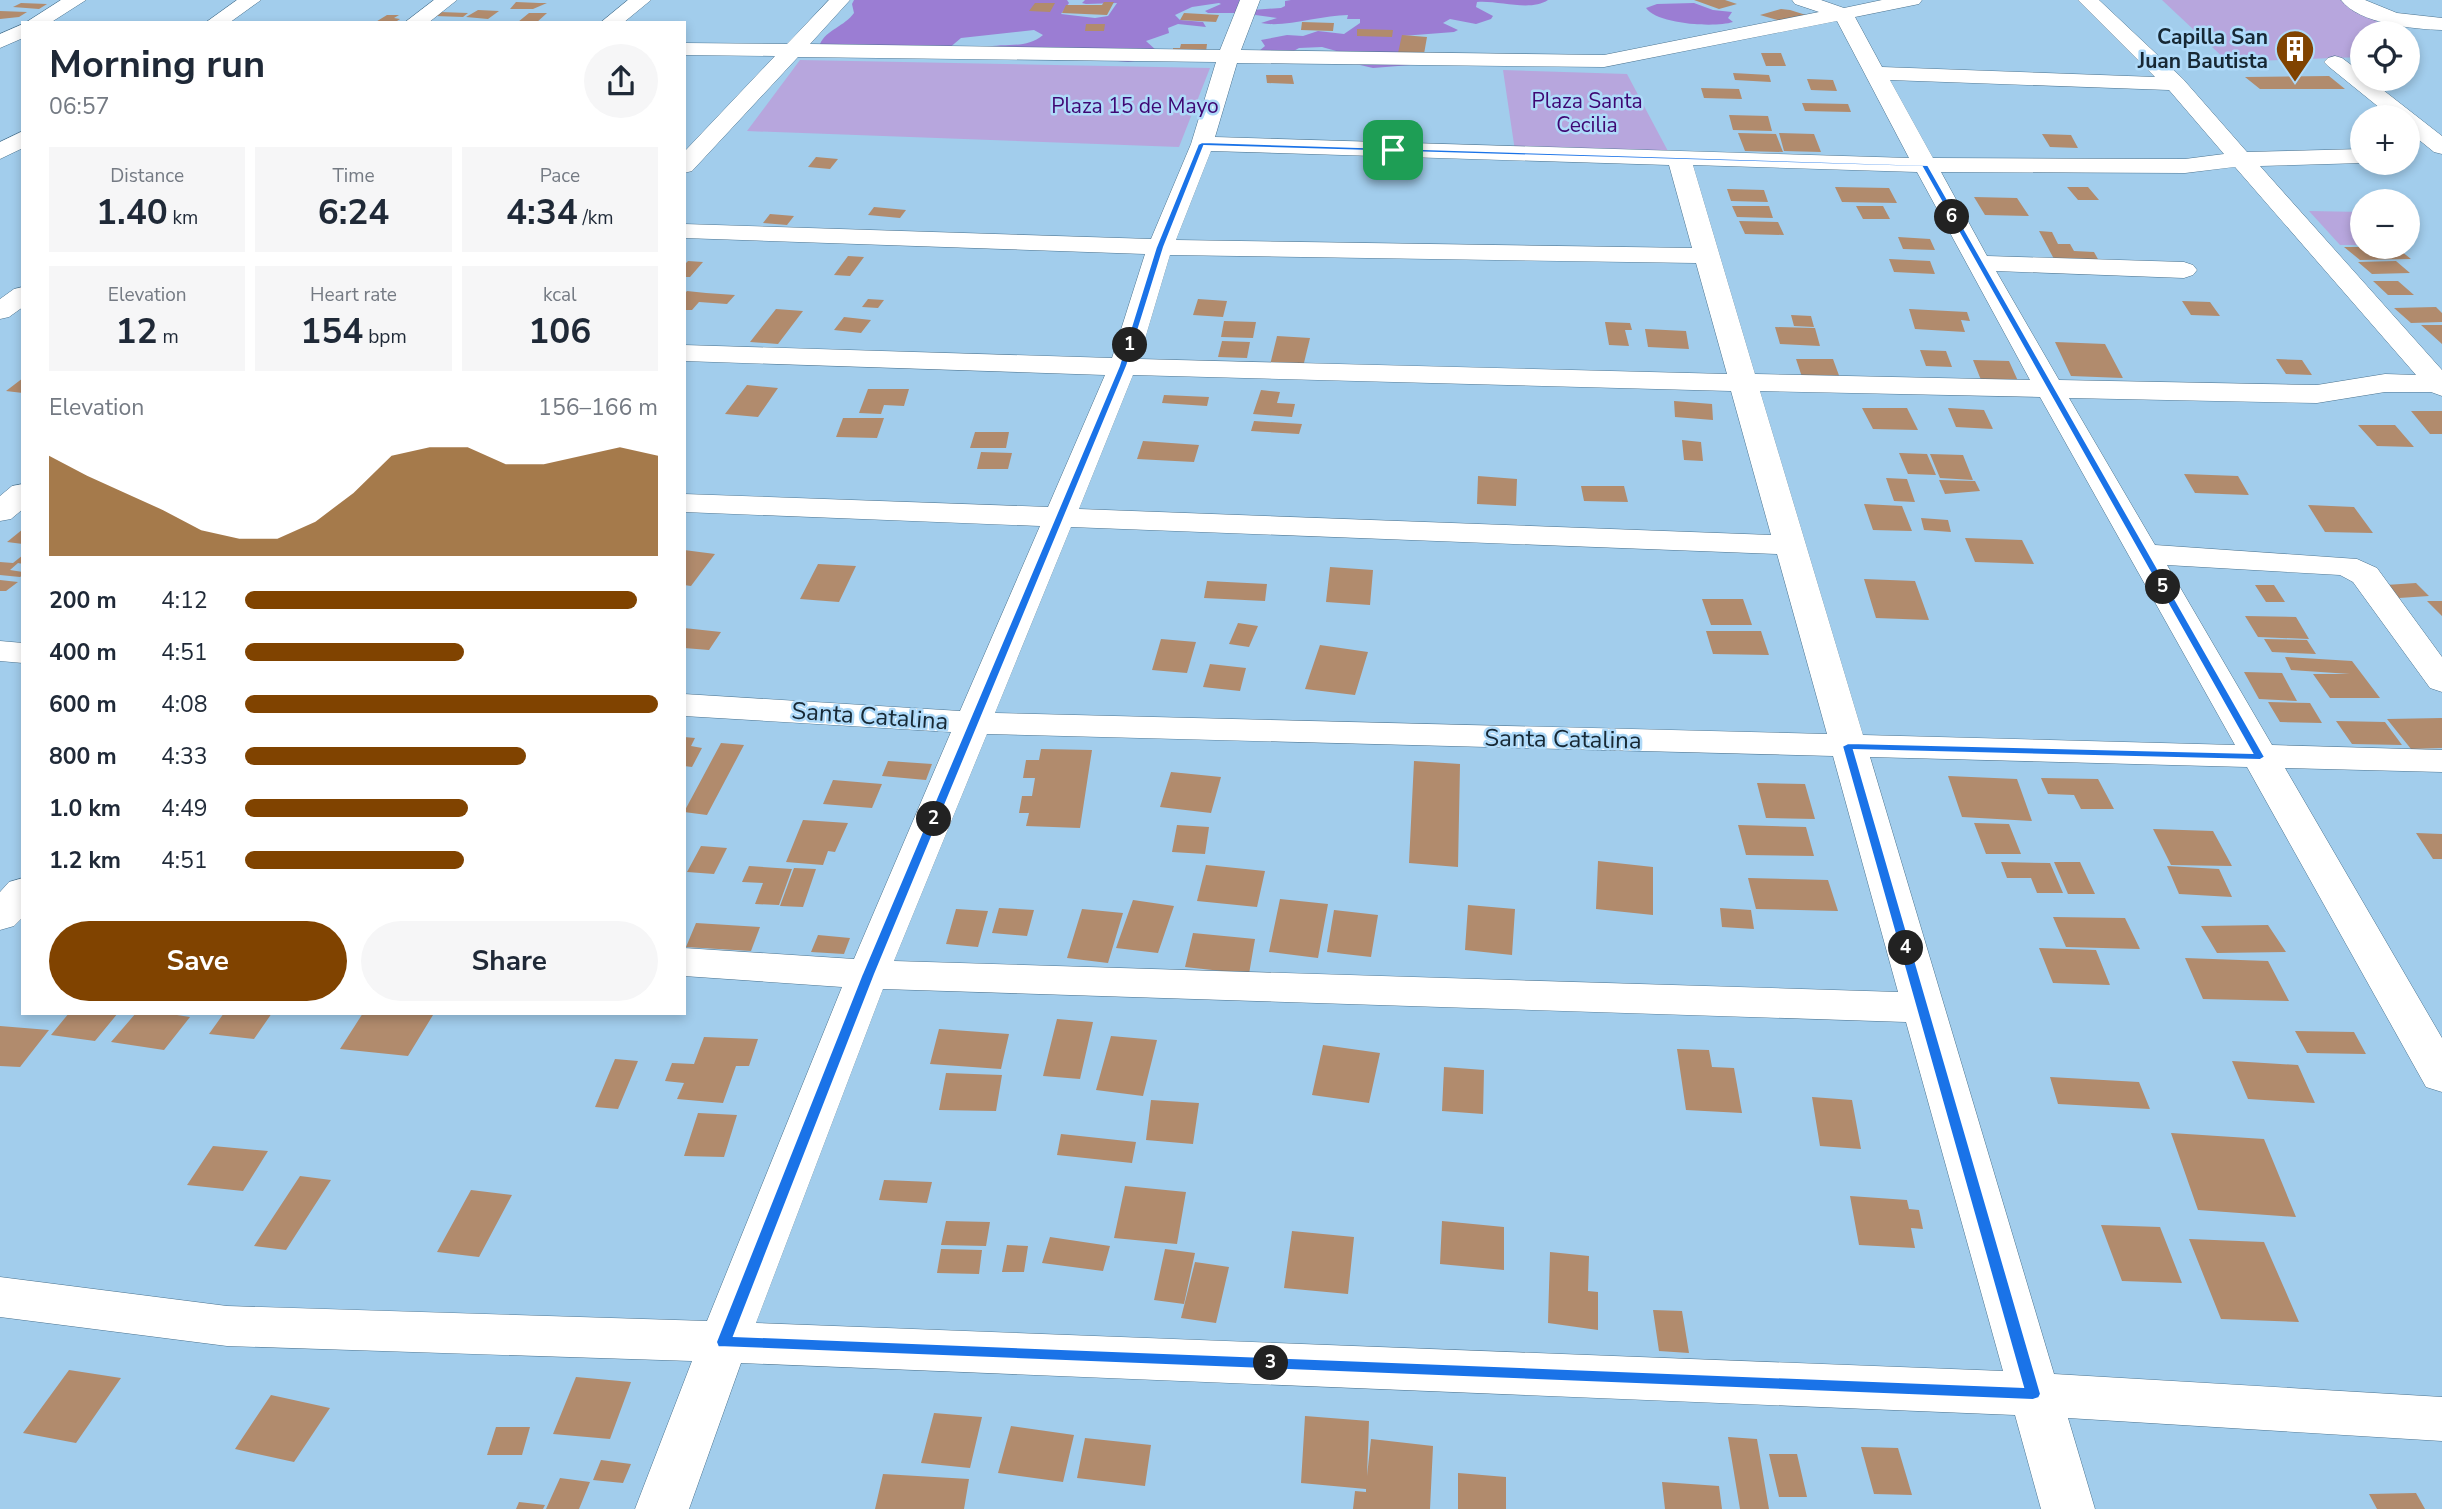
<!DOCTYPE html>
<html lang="en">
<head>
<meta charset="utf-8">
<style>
  body { margin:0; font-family:"Nunito Sans",sans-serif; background:#f6f6f7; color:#1f2937; height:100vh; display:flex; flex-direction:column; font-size:26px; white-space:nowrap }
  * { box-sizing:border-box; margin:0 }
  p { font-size:23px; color:#747a83 }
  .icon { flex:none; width:38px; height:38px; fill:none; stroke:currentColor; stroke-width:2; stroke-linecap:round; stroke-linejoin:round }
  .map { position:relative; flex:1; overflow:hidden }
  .side { position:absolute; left:21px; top:21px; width:665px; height:994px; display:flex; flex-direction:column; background:#fff; border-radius:0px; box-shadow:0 4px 10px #0003 }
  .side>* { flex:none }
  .tools { position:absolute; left:2350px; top:21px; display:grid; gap:14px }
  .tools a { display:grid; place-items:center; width:70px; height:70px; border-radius:50%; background:#fff; box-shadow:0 4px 10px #0003; font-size:35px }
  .pin { position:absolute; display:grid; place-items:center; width:60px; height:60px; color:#fff; margin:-30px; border-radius:14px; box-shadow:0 4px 10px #0006 }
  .km { position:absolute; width:35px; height:35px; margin:-18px; border-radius:50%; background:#222; color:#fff; font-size:19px; line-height:35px; text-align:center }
  .round { display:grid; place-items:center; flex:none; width:74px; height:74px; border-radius:37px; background:#f6f6f7 }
  .headline { display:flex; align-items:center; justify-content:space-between; height:119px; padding:0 28px }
  h1 { font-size:38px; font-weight:700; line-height:52px }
  .figures { display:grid; grid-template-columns:repeat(3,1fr); gap:10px; height:119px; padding:7px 28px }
  .figures div { display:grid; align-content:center; border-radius:0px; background:#f6f6f7; text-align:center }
  .figures b { font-size:35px; font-weight:700 }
  .figures small { font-size:19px; font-weight:400 }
  .figures p { font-size:19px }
  .chart { height:196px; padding:14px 28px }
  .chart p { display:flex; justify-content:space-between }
  .chart svg { width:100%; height:126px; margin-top:7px; fill:#804300; opacity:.7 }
  .action { display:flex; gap:14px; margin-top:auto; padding:14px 28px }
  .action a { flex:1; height:80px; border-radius:42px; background:#804300; color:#fff; font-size:28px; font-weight:700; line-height:80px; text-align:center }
  .action a+a { background:#f6f6f7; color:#1f2937 }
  ul { padding:0 28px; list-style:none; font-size:23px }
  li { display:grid; grid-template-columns:112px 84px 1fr; align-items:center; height:52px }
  li i { height:18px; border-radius:9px; background:#804300 }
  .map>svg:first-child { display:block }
  .green { fill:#b7a6dd }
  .forest { fill:#9b7dd3 }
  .building { fill:#b18b6d }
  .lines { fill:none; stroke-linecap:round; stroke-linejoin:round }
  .minor-casing { stroke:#4b738f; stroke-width:1 }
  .minor { fill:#fff; fill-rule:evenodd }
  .route { fill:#1a73e8; stroke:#fff; stroke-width:2; fill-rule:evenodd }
  .labels { text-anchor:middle; stroke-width:5; stroke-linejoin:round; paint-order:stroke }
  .far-poi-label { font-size:21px; font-weight:bold; fill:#172834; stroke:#afdaf9; text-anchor:end }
  .far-park-label { font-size:21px; fill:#3e0773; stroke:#afdaf9 }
  .street-label { font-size:24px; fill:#172834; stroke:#afdaf9 }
</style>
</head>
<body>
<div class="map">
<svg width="2442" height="1509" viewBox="0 0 2442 1509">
  <rect width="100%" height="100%" fill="#a2cdec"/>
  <path class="green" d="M2162,0H2344L2395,33H2362V57L2228,62Z
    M800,60L1210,68L1179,147L747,131Z
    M1503,70L1627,74L1670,155L1515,151Z
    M2309,211L2362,212V245H2340Z"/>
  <path class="forest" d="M854,0H1067L1069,3L1061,14L1095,18L1108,16L1117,3L1086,4L1082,3L1085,0H1255L1238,13H1208L1205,11L1221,4L1219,3L1192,7L1175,15L1180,20L1203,22L1206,27L1178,24L1168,28L1169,33L1146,41L1157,51L1143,60L1128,62L983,48C1005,42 1025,50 1043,35L1034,30L961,38L948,49L820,44C826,30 845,26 854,13L852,4Z
    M1291,0H1548C1530,12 1498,0 1477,2L1476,7L1493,16L1491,19L1476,24L1450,19L1443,23L1458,30L1454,32L1402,36L1404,43L1398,53L1423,64L1373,68L1347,62V54L1322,47L1299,48L1292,52L1259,51L1265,46L1261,40L1287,35L1303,36L1318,31L1344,34L1360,23V19H1347L1348,15C1321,15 1285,28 1261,23L1277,18L1248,14L1252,10L1281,8L1285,6V1Z
    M1694,3L1713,10L1732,12L1728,18L1733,22C1714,28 1657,24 1646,8L1657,4Z"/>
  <path class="building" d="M1694,0H1725L1737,4L1719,9Z
    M516,2L539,3H547L533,9H510Z
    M1104,2H1114L1107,15L1062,13L1066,5H1102Z
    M21,3L47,4L39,9L13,7Z
    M1035,3H1055L1050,12L1029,11Z
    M1781,9L1790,10L1806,15L1784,22L1760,15Z
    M478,10L499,11L488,19L466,17Z
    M0,11L27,12L19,17L0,19Z
    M440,12L468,13L463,17L435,16Z
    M529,13H547L536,23L518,22Z
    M1184,13L1219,15L1216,22L1180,20Z
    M387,15H399L394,18L400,19L394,23H374Z
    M1302,22L1334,23L1333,31L1301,30Z
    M1086,24H1105L1104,31H1085Z
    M1357,29L1393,30L1392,37L1357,36Z
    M1402,35L1427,37L1424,54L1398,53Z
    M1181,44H1207L1206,52H1173V48H1180Z
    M1761,53H1781L1786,66H1766Z
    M1733,73L1769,75L1771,82L1735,80Z
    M1266,75H1292L1294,84L1267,83Z
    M2329,76L2345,89H2260L2245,77Z
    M1807,79L1833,80L1837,91L1811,90Z
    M1701,88L1739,89L1742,99L1704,98Z
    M1802,103L1848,104L1851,112L1805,111Z
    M1729,115L1768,116L1772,131L1733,130Z
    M1738,133L1776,134L1783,152L1745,151Z
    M1779,133L1814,134L1821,152L1784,151Z
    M2042,134L2071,135L2078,148L2050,147Z
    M816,157L838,159L830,169L808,167Z
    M1835,187L1889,188L1897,203L1842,202Z
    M2067,187H2088L2099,200H2078Z
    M1727,189L1764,190L1768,202L1731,201Z
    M1974,197L2017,198L2029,216L1985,215Z
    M1732,206H1769L1773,218L1737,217Z
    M1856,206H1883L1890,219H1863Z
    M874,207L906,210L900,218L868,215Z
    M770,214L794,216L787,225L763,223Z
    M1739,221L1778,222L1784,235L1745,234Z
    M2039,231L2052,232L2058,244H2070L2074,251L2094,252L2099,261L2054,259Z
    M1898,237L1930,239L1935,250L1903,249Z
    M2344,247H2396L2411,259L2360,260Z
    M848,256L864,257L850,276L834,275Z
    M1889,259L1930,261L1935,274L1894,272Z
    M688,261L703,262L690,277H684V265Z
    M2396,261L2410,273L2372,274L2358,262Z
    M2373,281H2398L2414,295H2388Z
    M687,291L706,293L735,295L727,304L699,302L692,310H684V294Z
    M868,299L884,300L878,308L862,307Z
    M1198,299L1227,301L1223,317L1193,315Z
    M2182,301L2210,302L2220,316L2191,315Z
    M2436,307L2442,313V322L2411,323L2394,308Z
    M776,309L803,311L778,344L750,342Z
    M1909,309L1967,312L1970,321L1961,320L1965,332L1915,329Z
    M1791,315L1811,316L1814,327L1794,326Z
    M844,317L871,320L861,333L834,330Z
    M1224,321L1256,322L1253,338L1221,337Z
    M1605,322L1630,323L1632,330H1625L1629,346L1609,345Z
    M2421,325H2442V344Z
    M1775,327L1815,328L1820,346L1780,344Z
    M1645,329L1686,331L1689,349L1648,347Z
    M1277,336L1310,338L1303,367L1270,365Z
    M1222,341L1250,342L1247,358L1218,357Z
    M2055,342L2105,344L2123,378L2071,376Z
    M1920,350L1946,351L1952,367L1926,366Z
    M1796,359H1833L1841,381L1803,380Z
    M2276,359L2302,360L2312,375L2286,374Z
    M1973,360L2009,361L2018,381L1981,380Z
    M23,378V393L6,391Z
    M747,385L778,388L758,417L725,414Z
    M868,389H909L904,406L884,405L881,414L859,413Z
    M1261,390L1280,392L1277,403L1295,404L1292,417L1253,414Z
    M1164,395L1209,397L1207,406L1162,403Z
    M1674,401L1712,404L1713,420L1675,417Z
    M1862,408H1907L1918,430L1873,429Z
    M1948,408L1984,410L1993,429L1956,427Z
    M2411,411H2442V434H2430Z
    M843,418H884L877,438L836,437Z
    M1254,421L1302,424L1299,434L1251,431Z
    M2358,425H2395L2414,447L2377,446Z
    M975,432H1009L1006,448H970Z
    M1682,440L1701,442L1703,461L1684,460Z
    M1143,441L1199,445L1194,462L1137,459Z
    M981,452L1012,453L1008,469H977Z
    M1899,453L1927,454L1936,475L1908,474Z
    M1930,454L1963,455L1973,480L1940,478Z
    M2184,474L2238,476L2249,495L2195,493Z
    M1478,476L1517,479L1516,506L1477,504Z
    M1886,478L1907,479L1915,502L1894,501Z
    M1939,480L1975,481L1980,491L1945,494Z
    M1581,486H1624L1628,502L1584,501Z
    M1864,504L1902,506L1912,531L1873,530Z
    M2308,505L2354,507L2373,533L2325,532Z
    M1921,518L1948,520L1951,532L1924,530Z
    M23,529V544L7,542Z
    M1965,538L2022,540L2034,564L1975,562Z
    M684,550L715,554L691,586L684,585Z
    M23,555V564L18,563L10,570L23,572V575L20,577L0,575V562L13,563Z
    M818,564L856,566L839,602L800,599Z
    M1330,567L1373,570L1370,605L1326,602Z
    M1864,579L1915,581L1929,620L1876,618Z
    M0,580L18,582L6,591H0Z
    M1207,581L1267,584L1265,601L1204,598Z
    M2416,583L2429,596L2399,598L2386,585Z
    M2255,585H2274L2285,602H2266Z
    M1702,599H1743L1752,625H1711Z
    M2427,601H2442V616Z
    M2245,616L2296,617L2309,639L2258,637Z
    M1238,623L1258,626L1249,647L1229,644Z
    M684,628L721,632L709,650L684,648Z
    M1706,631H1761L1769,655L1713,654Z
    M1161,639L1196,642L1187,673L1152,670Z
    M2264,639L2307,640L2316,654L2272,652Z
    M1320,645L1368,652L1355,695L1305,689Z
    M2285,657L2352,661L2380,698H2330L2313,674H2350L2291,670Z
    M1210,664L1246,668L1240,691L1203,687Z
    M2244,672L2282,673L2297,701L2259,699Z
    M2268,702L2310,703L2322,723L2280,722Z
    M2442,718V748L2411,749L2387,719Z
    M2336,721L2385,722L2402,745L2352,744Z
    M684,737L695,738L691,746L702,748L692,767L684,766Z
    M721,743L744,745L707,815L684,812Z
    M1041,749L1092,750L1080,828L1026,826L1029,813H1019L1022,796H1032L1035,778H1023L1026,760H1039Z
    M888,761L932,764L926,780L882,776Z
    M1414,761L1460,764L1458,867L1409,863Z
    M1171,772L1221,777L1211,813L1160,807Z
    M1948,776L2017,779L2032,821L1962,817Z
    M2041,778L2098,779L2114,809H2081L2074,795L2048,794Z
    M833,780L882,784L872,808L823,804Z
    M1757,783L1805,784L1815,819L1766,818Z
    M803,820L848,823L835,852L828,851L823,865L786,862Z
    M1974,823L2009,824L2021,854H1986Z
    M1177,825L1209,827L1205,854L1172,852Z
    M1738,825L1806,827L1814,856L1746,855Z
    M2153,829L2213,831L2232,866L2171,865Z
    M2416,833L2442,834V859H2433Z
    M701,846L727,848L714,874L687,872Z
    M1598,861L1653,867V915L1596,909Z
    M2001,862L2050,863L2063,893H2037L2031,878H2007Z
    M2054,862H2080L2095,894H2068Z
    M1206,865L1265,871L1257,907L1197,901Z
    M749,866L792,869L779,905L755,904L763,883L742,882Z
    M2167,866L2219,869L2232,897L2179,894Z
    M794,868L816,869L803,907L780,906Z
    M1748,878L1828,880L1838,911L1756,909Z
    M1280,899L1328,904L1318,958L1269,952Z
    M1133,900L1174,906L1158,953L1116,948Z
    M1468,905L1515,909L1512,955L1465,950Z
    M999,908L1034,910L1027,936L992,933Z
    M1720,908L1751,910L1754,929L1722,927Z
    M956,909L988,911L978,947L946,944Z
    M1082,909L1123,913L1108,963L1067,958Z
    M1334,910L1378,915L1371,957L1327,952Z
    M2053,917L2125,918L2140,949L2066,947Z
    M696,923L760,927L751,951L686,947Z
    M2268,925L2286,952L2217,953L2201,926Z
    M1193,933L1255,939L1249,974L1185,967Z
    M818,935L850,938L844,954L811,952Z
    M2039,948L2096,950L2110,985L2053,983Z
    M2185,958L2268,961L2289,1001L2203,999Z
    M69,1013H118L95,1041L51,1035Z
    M136,1013H164L190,1017L164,1050L111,1042Z
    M224,1013H272L254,1039L209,1034Z
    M363,1013H414L433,1015L408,1056L340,1049Z
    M1057,1019L1093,1022L1080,1079L1043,1076Z
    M0,1026L49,1030L20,1067L0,1066Z
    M939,1029L1009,1034L1001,1069L930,1064Z
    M2295,1031L2354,1032L2366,1054L2307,1053Z
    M1111,1036L1157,1040L1143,1096L1096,1090Z
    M704,1037L758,1039L749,1066H736L723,1103L677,1099L684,1083L665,1081L672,1063L694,1064Z
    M1323,1045L1380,1053L1369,1103L1312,1095Z
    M1677,1049L1709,1050L1712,1067L1734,1068L1742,1113L1686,1110Z
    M615,1059L638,1061L618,1109L595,1107Z
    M2232,1061L2298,1065L2315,1103L2248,1099Z
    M1444,1067L1484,1070L1483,1114L1442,1111Z
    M946,1073L1002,1075L996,1111L939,1110Z
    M2050,1077L2139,1082L2150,1109L2058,1104Z
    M1812,1097L1852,1100L1861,1149L1820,1146Z
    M1151,1100L1199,1103L1193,1144L1146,1140Z
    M698,1113L737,1115L724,1157L684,1156Z
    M2171,1133L2264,1139L2296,1217L2198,1210Z
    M1061,1134L1136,1142L1132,1163L1057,1155Z
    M213,1146L268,1151L243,1191L187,1185Z
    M300,1176L331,1180L286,1250L254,1246Z
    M884,1180L932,1182L927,1203L879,1200Z
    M1125,1186L1186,1192L1177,1244L1114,1238Z
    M471,1190L512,1195L479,1257L437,1252Z
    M1850,1196L1907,1200L1909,1209L1919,1210L1923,1229L1911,1228L1915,1248L1859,1245Z
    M946,1221L990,1222L986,1246L941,1245Z
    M1442,1221L1504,1227V1270L1440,1264Z
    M2101,1225L2160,1227L2182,1283L2122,1281Z
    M1292,1231L1354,1237L1348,1294L1284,1288Z
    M1050,1237L1110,1246L1103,1271L1042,1263Z
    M2189,1239L2264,1242L2299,1322L2221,1319Z
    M1007,1245L1028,1246L1024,1272H1002Z
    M941,1249L982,1250L979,1274L937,1273Z
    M1165,1249L1195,1253L1184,1304L1154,1300Z
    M1550,1252L1589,1256L1588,1291L1598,1292V1330L1548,1323Z
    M1195,1262L1229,1267L1216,1323L1181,1318Z
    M1653,1310L1682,1311L1689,1353L1659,1351Z
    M69,1370L121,1378L76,1443L23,1433Z
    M576,1377L631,1382L610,1439L553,1434Z
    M271,1395L330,1408L294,1462L235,1449Z
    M934,1413L982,1417L970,1468L921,1463Z
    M1305,1416L1369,1421L1367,1476L1371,1439L1433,1446L1430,1509H1353L1355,1491L1366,1492V1489L1301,1483Z
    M1011,1426L1074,1435L1063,1482L998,1473Z
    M496,1427H530L522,1455H487Z
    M1728,1437L1757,1439L1769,1509H1740Z
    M1085,1438L1151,1445L1145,1486L1077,1478Z
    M1861,1447L1898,1448L1912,1495L1874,1494Z
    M1769,1454H1797L1807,1497H1779Z
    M601,1460L631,1464L623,1483L593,1480Z
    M1458,1473L1506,1477V1509H1458Z
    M883,1474L969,1479L964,1509H875Z
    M560,1478L590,1482L579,1509H546Z
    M1662,1482L1719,1486L1722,1509H1665Z
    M2416,1493L2425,1509H2377L2369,1494Z
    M519,1502L545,1505L543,1509H516Z"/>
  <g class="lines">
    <g class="minor-casing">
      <path id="minor" d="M61,0H86L50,23H25Z
        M237,0H261L229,23H205Z
        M434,0H457L428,23H404Z
        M628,0H651L623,23H600Z
        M829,0H850L810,44L1220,50L1240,0H1260L1241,50L1604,55L1819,12L1795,4L1792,0H1821L1844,8L1882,0H1922L1919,4L1855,17L1882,67L2155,77L2078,0H2099L2183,79L2247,152L2362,149V163L2260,166L2442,370V396L2431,392H2385L2317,403L2069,398L2155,545L2357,559L2377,568L2442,657V692L2430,688L2353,582L2340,575L2167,565L2272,745L2442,750V772L2285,768L2442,1038V1092L2426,1087L2247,767L1870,757L2054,1374L2442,1397V1441L2068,1418L2095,1509H2041L2015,1415L741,1363L689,1509H635L692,1361L227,1346L0,1317V1277L227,1306L707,1321L842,987L684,976V948L854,959L951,732L684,716V694L960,711L1040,526L684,512V494L1048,507L1105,375L684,361V345L1112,358L1145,254L684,238V224L1151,239L1191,144L1216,62L798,57L692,171L684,173V152L775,56L684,55V43L787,44ZM1837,21L1909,158L1215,137L1237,63L1604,67ZM1890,80L2169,90L2224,154L2185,159L1933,158ZM1211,151L1669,165L1692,248L1176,240ZM1693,165L1917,172L2030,380L1755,374ZM2235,167L2416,375L2385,374L2317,385L2059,380L1996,271L2184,278L2193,275L2197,270L2193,265L2184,262L1987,256L1941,172L2185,173ZM1170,255L1696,263L1727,374L1139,359ZM1133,375L1731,391L1771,535L1079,509ZM1760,391L2040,397L2235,745L1863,735ZM1071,527L1777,554L1827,734L995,713ZM987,734L1833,756L1898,992L894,961ZM883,989L1906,1022L2003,1371L756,1323Z
        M2341,0H2365L2397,13L2442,18V30C2414,29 2359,24 2341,0Z
        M23,24V38L0,48V34Z
        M2335,56L2342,58L2362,73V79H2369L2442,136V154L2434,152L2408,131V117H2391L2328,66L2324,62L2328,58Z
        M23,131V148L0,159V142Z
        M23,287V307L9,317L0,319V299L14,289Z
        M23,484V509L11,519L0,521V496L12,486Z
        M0,641L23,643V663L0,661Z
        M23,878V917L14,926L0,930V892L9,882Z"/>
    </g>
    <use href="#minor" class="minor"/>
  </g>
  <path class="route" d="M1202,142L1928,165L2265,757L2260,760L1854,750L2041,1394L2039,1398L2033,1400L718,1347L716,1342L862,974L1119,366L1156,247L1198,144ZM1204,146L1922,167L2252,753L1848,743L1842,746L2023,1387L734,1336L875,974L1127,366L1164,247Z"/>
  <defs>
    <g id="building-pin" transform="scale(2.0125)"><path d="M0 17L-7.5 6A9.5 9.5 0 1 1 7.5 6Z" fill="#804300" stroke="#afdaf9"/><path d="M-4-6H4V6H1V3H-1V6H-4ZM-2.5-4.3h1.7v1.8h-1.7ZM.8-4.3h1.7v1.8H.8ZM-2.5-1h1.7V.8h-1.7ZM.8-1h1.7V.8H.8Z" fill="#fff"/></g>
  </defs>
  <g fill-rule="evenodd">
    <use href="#building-pin" x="2295" y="49"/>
  </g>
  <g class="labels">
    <g class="far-poi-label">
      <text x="2268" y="44">Capilla San<tspan x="2268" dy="24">Juan Bautista</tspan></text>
    </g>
    <g class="far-park-label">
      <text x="1587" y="108">Plaza Santa<tspan x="1587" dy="24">Cecilia</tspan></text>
      <text x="1135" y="113">Plaza 15 de Mayo</text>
    </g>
    <g class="street-label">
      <text transform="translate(870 716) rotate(4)" y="8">Santa Catalina</text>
      <text transform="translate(1563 739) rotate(1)" y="8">Santa Catalina</text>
    </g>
  </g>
</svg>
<div class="tools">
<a><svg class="icon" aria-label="locate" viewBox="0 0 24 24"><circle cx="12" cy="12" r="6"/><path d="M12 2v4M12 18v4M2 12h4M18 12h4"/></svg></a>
<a>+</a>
<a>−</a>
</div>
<div class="pin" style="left:1393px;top:150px;background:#1e9e55"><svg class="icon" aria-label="arrive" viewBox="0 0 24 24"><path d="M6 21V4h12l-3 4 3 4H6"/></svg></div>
<b class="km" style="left:1130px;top:345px">1</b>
<b class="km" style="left:934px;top:819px">2</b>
<b class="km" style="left:1271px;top:1363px">3</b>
<b class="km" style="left:1906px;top:948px">4</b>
<b class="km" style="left:2163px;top:587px">5</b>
<b class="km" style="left:1952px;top:217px">6</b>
<section class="side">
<div class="headline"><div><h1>Morning run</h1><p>06:57</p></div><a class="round"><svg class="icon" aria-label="share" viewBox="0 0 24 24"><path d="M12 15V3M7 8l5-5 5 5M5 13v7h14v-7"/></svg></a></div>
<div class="figures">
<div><p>Distance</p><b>1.40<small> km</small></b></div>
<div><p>Time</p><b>6:24</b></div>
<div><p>Pace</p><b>4:34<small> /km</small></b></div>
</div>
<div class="figures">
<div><p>Elevation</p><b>12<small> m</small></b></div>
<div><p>Heart rate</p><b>154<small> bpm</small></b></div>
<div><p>kcal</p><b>106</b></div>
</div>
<div class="chart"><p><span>Elevation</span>156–166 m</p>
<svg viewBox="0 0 160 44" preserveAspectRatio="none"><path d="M0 44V9L10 16L20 22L30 28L40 35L50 38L60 38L70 32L80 22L90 9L100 6L110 6L120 12L130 12L140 9L150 6L160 9V44z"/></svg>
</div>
<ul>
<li><b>200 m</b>4:12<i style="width:95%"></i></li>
<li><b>400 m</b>4:51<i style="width:53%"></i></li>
<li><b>600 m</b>4:08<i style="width:100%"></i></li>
<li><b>800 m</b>4:33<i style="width:68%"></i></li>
<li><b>1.0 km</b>4:49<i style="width:54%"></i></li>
<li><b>1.2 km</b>4:51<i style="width:53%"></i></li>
</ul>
<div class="action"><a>Save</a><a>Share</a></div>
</section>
</div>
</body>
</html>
